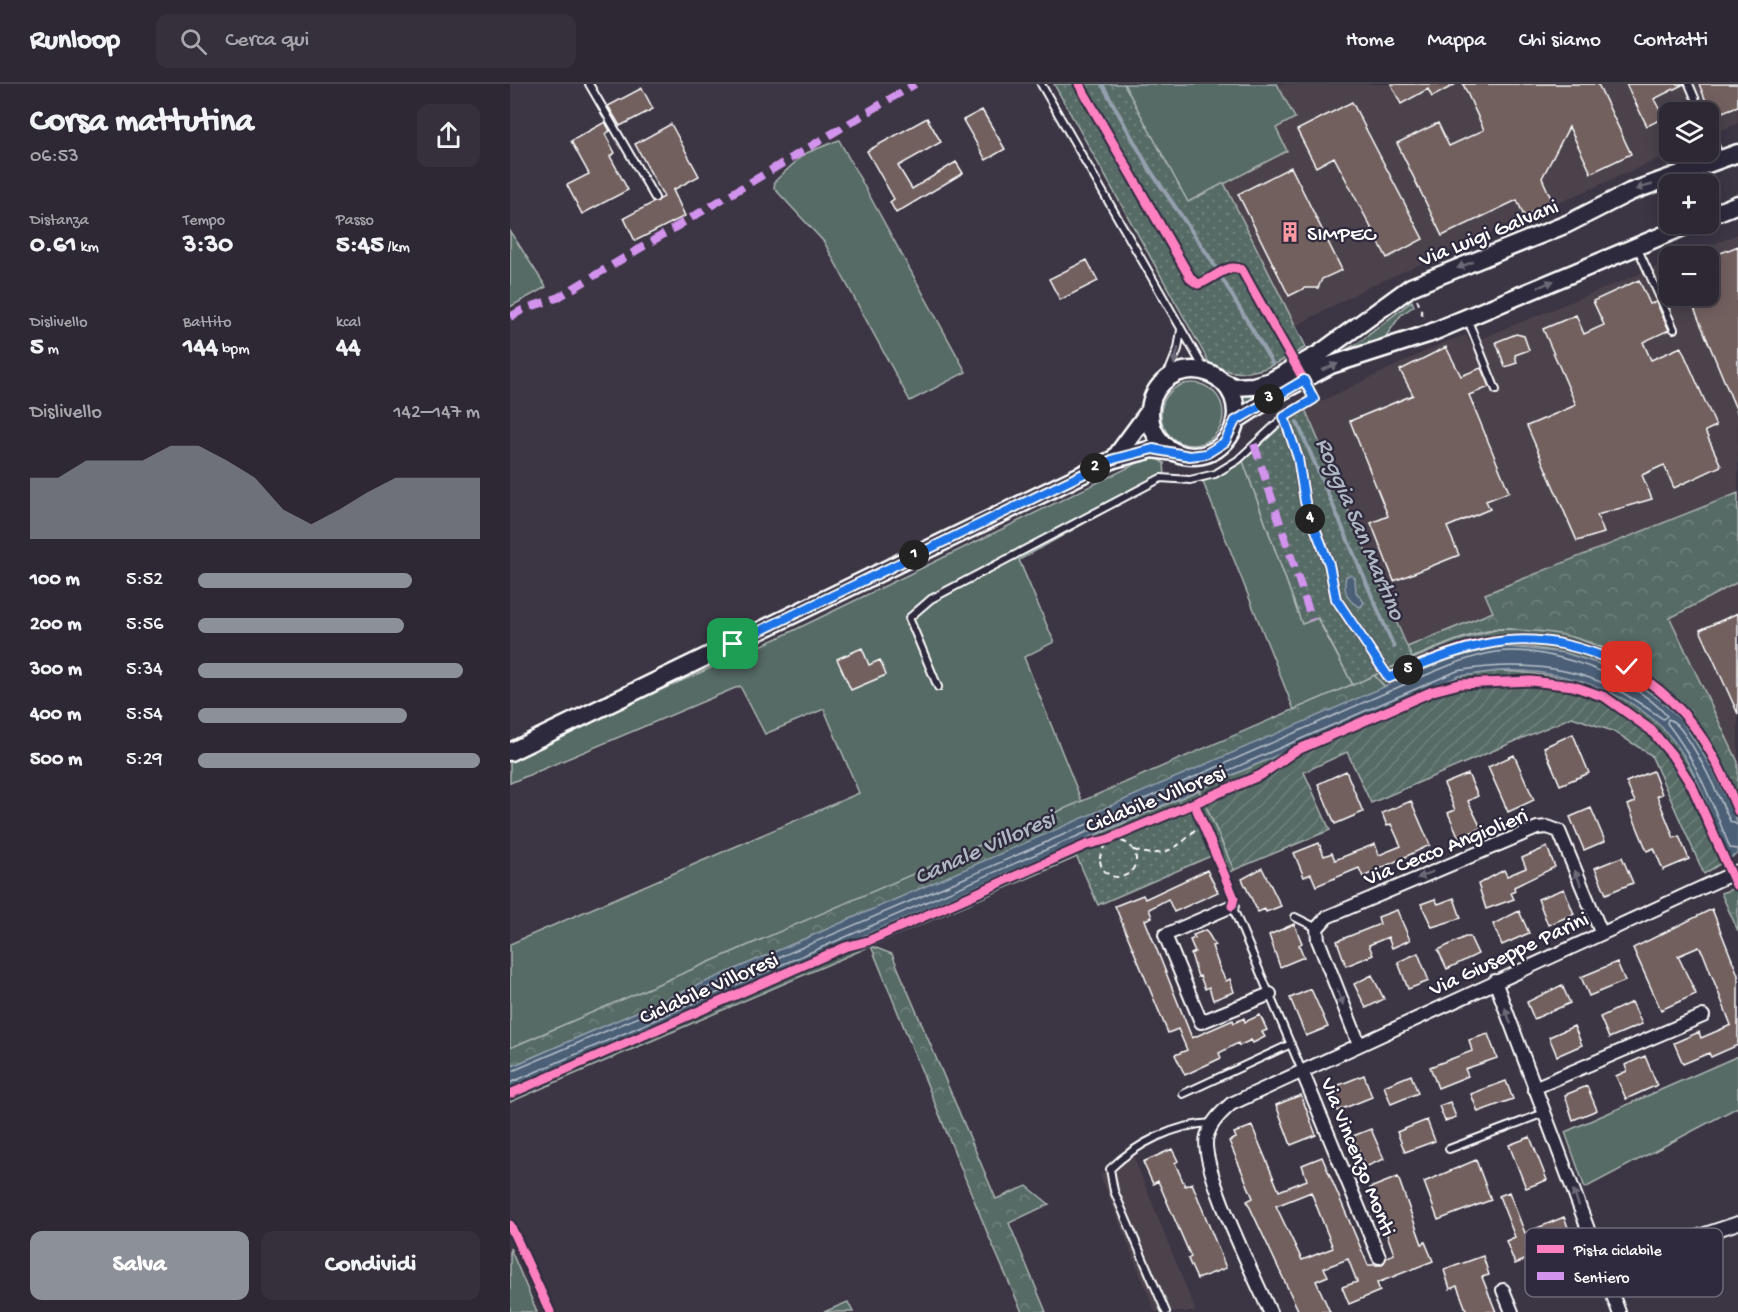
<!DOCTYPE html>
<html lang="it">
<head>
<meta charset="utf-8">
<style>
  body { margin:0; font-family:"Gochi Hand",sans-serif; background:#35303b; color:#f1f3f6; height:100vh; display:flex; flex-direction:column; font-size:22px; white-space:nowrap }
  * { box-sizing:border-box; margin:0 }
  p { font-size:20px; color:#a7a6ac }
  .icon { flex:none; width:33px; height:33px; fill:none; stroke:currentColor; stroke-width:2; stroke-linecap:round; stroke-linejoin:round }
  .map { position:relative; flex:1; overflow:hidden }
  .drawer { display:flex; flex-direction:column; background:#2d2833; width:510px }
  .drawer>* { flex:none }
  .tools { position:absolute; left:1149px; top:18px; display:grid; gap:12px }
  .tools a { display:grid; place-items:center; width:60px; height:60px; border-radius:12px; background:#2d2833; box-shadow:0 3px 15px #0003,0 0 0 2px #48444e; font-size:30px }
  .pin { position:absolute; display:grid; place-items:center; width:51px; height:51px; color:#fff; margin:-26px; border-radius:12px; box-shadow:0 3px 9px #0006 }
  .km { position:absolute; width:30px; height:30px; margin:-15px; border-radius:50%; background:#222; color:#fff; font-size:16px; line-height:30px; text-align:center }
  .round { display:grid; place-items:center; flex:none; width:63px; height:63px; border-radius:12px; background:#35303b }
  .overview { display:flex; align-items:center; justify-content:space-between; height:102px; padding:0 30px }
  h1 { font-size:33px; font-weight:800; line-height:45px }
  .figures { display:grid; grid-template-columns:repeat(3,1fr); gap:9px; height:102px; padding:6px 30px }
  .figures div { display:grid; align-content:center }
  .figures b { font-size:26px; font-weight:800 }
  .figures small { font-size:16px; font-weight:400 }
  .figures p { font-size:16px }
  .chart { height:168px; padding:12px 30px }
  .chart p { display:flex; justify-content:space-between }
  .chart svg { width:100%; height:108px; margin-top:6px; fill:#8c9099; opacity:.7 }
  .action { display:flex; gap:12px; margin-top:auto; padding:12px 30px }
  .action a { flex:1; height:69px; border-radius:12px; background:#8c9099; color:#fff; font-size:24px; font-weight:800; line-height:69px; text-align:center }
  .action a+a { background:#35303b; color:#f1f3f6 }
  ul { padding:0 30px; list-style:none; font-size:20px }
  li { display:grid; grid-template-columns:96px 72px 1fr; align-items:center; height:45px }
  li i { height:15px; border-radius:8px; background:#8c9099 }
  header { display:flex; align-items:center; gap:36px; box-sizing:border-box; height:84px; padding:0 30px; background:#2d2833; border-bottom:2px solid #48444e }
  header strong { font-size:28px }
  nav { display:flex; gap:33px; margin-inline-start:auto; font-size:21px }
  .search { width:420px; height:54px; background:#35303b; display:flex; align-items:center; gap:15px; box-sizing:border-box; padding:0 21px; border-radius:12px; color:#a7a6ac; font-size:22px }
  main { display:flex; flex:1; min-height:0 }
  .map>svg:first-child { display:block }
  .built { fill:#4c424c }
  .grass { fill:#576b66; stroke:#abb5b2; stroke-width:1.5 }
  .forest { fill:url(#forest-crowns); stroke:#abb5b2; stroke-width:1.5 }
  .park { fill:url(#park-dots); stroke:#abb5b2; stroke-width:1.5 }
  .garden { fill:url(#garden-furrows); stroke:#abb5b2; stroke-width:1.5 }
  .water { fill:#4c6077; stroke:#94a0ad; stroke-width:1.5 }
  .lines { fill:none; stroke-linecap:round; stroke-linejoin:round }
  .shore { stroke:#b7bfc9; stroke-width:1.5 }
  .stream { stroke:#94a0ad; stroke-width:4 }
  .building { fill:#72615f; stroke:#fff; stroke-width:1.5; fill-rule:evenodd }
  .lane-casing { stroke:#fff; stroke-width:10 }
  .street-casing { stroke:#fff; stroke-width:16 }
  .secondary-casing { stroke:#fff; stroke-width:21 }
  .path { stroke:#fff; stroke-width:2; stroke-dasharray:6 4.5; stroke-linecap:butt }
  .lane { stroke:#2f2a3d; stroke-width:6 }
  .street { stroke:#2f2a3d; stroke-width:12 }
  .secondary { stroke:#2f2a3d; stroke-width:16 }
  .quiet { stroke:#d193ec; stroke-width:8; stroke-dasharray:15 8; stroke-linecap:butt }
  .cycleway-casing { stroke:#2f2a3d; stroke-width:13 }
  .cycleway { stroke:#ff80c0; stroke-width:9 }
  .oneway { fill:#6d6a77 }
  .route-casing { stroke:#fff; stroke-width:12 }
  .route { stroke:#1a73e8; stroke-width:8 }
  .labels { text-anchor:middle; stroke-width:4.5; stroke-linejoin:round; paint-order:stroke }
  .street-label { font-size:22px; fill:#fff; stroke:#2f2a3d }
  .poi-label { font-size:22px; fill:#fff; stroke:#2f2a3d; text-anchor:start }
  .water-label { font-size:24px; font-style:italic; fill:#aeb7c2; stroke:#2f2a3d }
  .key { fill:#2f2a3d; stroke:#6d6a77; stroke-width:1.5 }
  .key-label { font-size:16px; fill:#fff }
</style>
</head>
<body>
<header>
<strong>Runloop</strong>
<div class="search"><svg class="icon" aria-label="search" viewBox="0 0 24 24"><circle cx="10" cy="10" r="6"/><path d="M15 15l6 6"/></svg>Cerca qui</div>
<nav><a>Home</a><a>Mappa</a><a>Chi siamo</a><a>Contatti</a></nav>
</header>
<main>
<section class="drawer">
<div class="overview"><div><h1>Corsa mattutina</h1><p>06:53</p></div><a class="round"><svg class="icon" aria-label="share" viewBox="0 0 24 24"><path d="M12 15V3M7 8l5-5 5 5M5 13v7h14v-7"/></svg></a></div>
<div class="figures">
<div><p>Distanza</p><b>0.61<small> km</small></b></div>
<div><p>Tempo</p><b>3:30</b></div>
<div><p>Passo</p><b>5:45<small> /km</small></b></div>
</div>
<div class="figures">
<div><p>Dislivello</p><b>5<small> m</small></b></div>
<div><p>Battito</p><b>144<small> bpm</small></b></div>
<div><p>kcal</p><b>44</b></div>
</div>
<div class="chart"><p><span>Dislivello</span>142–147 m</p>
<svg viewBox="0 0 160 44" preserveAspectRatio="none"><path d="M0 44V19L10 19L20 12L30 12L40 12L50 6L60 6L70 12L80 19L90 32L100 38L110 32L120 25L130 19L140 19L150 19L160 19V44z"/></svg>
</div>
<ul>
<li><b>100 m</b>5:52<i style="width:76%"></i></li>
<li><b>200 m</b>5:56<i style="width:73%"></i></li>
<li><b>300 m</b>5:34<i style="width:94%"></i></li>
<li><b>400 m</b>5:54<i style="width:74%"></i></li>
<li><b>500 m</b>5:29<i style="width:100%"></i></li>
</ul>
<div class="action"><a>Salva</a><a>Condividi</a></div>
</section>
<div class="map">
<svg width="1228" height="1228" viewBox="0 0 1228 1228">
  <defs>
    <pattern id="forest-crowns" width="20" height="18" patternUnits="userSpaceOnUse" patternTransform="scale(1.5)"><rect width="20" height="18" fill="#576b66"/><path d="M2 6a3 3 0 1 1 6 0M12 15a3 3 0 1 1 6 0" fill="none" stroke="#70817d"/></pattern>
    <pattern id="park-dots" width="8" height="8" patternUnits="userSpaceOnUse" patternTransform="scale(1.5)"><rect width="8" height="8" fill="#576b66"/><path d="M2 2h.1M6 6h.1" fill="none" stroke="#70817d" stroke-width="1.8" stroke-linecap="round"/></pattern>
    <pattern id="garden-furrows" width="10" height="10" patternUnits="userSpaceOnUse" patternTransform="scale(1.5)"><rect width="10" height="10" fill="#576b66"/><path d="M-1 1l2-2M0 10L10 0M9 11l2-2" fill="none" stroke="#70817d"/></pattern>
  </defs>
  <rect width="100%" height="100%" fill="#3c3544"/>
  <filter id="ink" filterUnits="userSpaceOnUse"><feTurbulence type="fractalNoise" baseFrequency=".0167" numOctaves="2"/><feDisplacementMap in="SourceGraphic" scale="12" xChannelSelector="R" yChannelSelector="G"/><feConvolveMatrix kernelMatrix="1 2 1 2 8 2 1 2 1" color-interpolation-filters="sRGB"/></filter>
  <g filter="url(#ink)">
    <path class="built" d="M767,0H1228V39L1199,52L1198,28H1160V68H1164L854,205L786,242L714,99L777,67L766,44L785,34Z
      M1228,150V409L975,510L983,528L897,563L795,325L935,258L956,251L960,259L1159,178L1160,212H1198V172H1174Z
      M1228,498V678L1160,533Z
      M624,1074L686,1228H645L590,1090Z"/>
    <path class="grass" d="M614,0H767L785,34L766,44L777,67L678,119Z
      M329,56L456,288L400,317L314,158L264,104L265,97L294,70Z
      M0,147L36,203L0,223Z
      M902,217L904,222L891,231L871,259L811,279L848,259Z
      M651 330a31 31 0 1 1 62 0a31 31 0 1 1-62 0Z
      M758,306L732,325L728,311Z
      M642,372L654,379L655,392L650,397L509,476L544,558L514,573L572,718L0,964V860L349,709L314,625L255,650L230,602L0,699V673L268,554Z
      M733,377L792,540L807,534L843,601L784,626L693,398Z
      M989,545C1009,546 1033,544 1053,550C1133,571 1228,652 1228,740L1202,684L1150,616L1105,585L1055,569L1017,563L938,575L875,603L864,591L945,557Z
      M562,761L567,773L0,1018V1006Z
      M1228,972V1023L1075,1104L1055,1048Z
      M0,1164L27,1228H0Z
      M338,1218L343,1228H314Z"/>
    <path class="forest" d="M1228,409V498L1160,534L1228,678V718C1221,703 1216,687 1208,672C1173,604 1102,552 1025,547C1013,547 1000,544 988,545C959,549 929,563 902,574L897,563L983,528L975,510Z
      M864,591L875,603L0,983V964Z
      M1228,803V847L1211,809Z
      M361,862L382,870L486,1115L517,1102L539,1120L499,1139L536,1228H512L479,1153Z"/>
    <path class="park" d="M544,0H614L678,118L714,99L796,263C767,281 733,300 700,280Z
      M795,325L902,574L843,601L808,534L792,540L733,377L776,338Z
      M689,706L724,786L710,792L701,772L588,821L562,762Z"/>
    <path class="garden" d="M990,587C1055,590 1132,606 1170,665C1191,699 1203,738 1218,775L1194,790L1141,671L1105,648L1062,633L861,719L837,668L794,688L820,746L724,786L689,706L920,604L949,592Z"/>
    <path class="water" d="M841,491L845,494L846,508L854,518L851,523C837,518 833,506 836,492Z
      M989,562L1055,569L1105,585L1150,616L1172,637L1202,684L1228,740V770L1218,775C1203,738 1191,696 1168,663C1131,609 1053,584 990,587C976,588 963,591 949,592L0,1006V983L938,575Z"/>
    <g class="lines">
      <path class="shore" d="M1228,741L1220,737C1211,718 1177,639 1158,635L1157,639C1187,677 1202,719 1220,764L1228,765
        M0,988L464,790L900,598C928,586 956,573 986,568C1038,561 1123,592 1157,632L1153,635C1137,624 1120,612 1102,603C1054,580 999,578 947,587L0,999"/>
      <path class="stream" d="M592,0L640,86L700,174L762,279
        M787,338L884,563"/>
    </g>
    <path class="building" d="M881,0H946L922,13L918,5L891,20Z
      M953,0H1088L1121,70L1081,89L1059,43L1032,94L1043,119L1014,132L1007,116L932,152L887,59L928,39L939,62L974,46Z
      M1116,0H1174L1144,15L1154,34L1137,42Z
      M1189,0H1228V22L1202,32Z
      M132,4L143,25L110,42L98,22Z
      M842,18L913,155L877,174L824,73L806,83L787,46Z
      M472,26L495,65L476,76L453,36Z
      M417,34L431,58L388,82L402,105L446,78L453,89L386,129L380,118L384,115L357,67Z
      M95,38L100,47L95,50L105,69L100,72L118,106L72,130L57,101L79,90L61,57Z
      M161,40L189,92L163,106L175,132L125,157L114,134L154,113L125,60Z
      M781,83L832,186L812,195L808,204H795L779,212L728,110Z
      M1228,162V330L1179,212H1198V174Z
      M577,176L588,197L550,216L539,195Z
      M1129,196L1140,220L1146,218L1159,246L1133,258L1141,276L1171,263L1206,342L1195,347L1211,382L1164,404L1154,381L1132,391L1142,415L1087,431L1094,449L1067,457L1017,342L1066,321L1033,245L1066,231L1074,250L1094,241L1083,217Z
      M1006,250L1014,252L1019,266L1005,271L1007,279L995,283L986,258Z
      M936,263L951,292L971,284L979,303L959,311L999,408L976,417L980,425L937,443L949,471L884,497L861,439L878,432L840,337L903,311L890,286Z
      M1228,529V630L1190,546Z
      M352,564L359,581L370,576L376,591L341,606L327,575Z
      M1063,650L1079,689L1050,701L1034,663Z
      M1004,671L1024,716L998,728L978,683Z
      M836,687L853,728L825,740L808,700Z
      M1143,687L1152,710L1147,712L1164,754L1169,752L1179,775L1153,786L1144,764L1137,767L1118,721L1125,718L1116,698Z
      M958,690L968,712L958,717L971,744L949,754L938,729L945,726L934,700Z
      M901,717L920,761L853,793L849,784L806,802L801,790L794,793L784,769L809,759L814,772L822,769L825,776L865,760L869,771L891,762L881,740L877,742L872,729Z
      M1081,724L1095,757L1074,766L1060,733Z
      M1037,763L1045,783L1004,803L1005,807L1001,809L1004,815L976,825L968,800L994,786L997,792L1016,784L1012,774Z
      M1112,773L1123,799L1096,810L1085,784Z
      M752,784L771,822L756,828L755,825L748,828L732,795Z
      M697,786L708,808L664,828L658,815L639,825L642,833L635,836L682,954L723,936L724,939L734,934L735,938L750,931L757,946L752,948L755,953L743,959L741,956L729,962L728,959L709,969L711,974L675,991L665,971L677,966L668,945L658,949L605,822L633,811L635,815Z
      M1054,805L1064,830L1038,841L1028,815Z
      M944,814L951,834L922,843L911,820L925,815L928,820Z
      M1202,825L1228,891V961L1201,973L1199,969L1173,980L1164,959L1189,948L1191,954L1221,941L1193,869L1189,863L1168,872L1186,910L1151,926L1123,864Z
      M887,826L900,856L882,864L878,853L859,861L863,871L836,882L827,857L870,840L868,833Z
      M1009,827L1019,849L992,861L983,840Z
      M784,840L792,859L789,861L794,873L770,883L759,851Z
      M696,846L705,861L702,862L710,885L716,897L720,895L724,908L703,916L699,903L695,905L690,892L688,893L681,870L685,868L680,856L685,854L683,851Z
      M955,853H960L968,870L937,885L928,866Z
      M908,869L919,897L898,905L888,878Z
      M1107,878L1115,897L1079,912L1071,893Z
      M862,891L874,915L856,924L844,900Z
      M1052,901L1060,919L1024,935L1017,918Z
      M801,905L818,943L796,952L780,914Z
      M1122,918L1132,940L1099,954L1090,933Z
      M1064,942L1072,961L1047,972L1039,953Z
      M978,950L987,974L955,985L958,992L928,1004L920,983L962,967L959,956Z
      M1135,972L1147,1001L1116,1015L1106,992L1117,987L1115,981Z
      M854,991L862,1013L827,1027L819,1005Z
      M901,991L908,1009L881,1020L874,1002Z
      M996,997L1003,1015L968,1028L961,1010Z
      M1077,1002L1087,1026L1063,1036L1055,1011Z
      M791,1011L806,1051L781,1061L766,1021Z
      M940,1018L946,1033L935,1037L929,1022Z
      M917,1036L925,1057L895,1068L887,1048Z
      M742,1042L769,1107L797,1096L792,1081L812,1073L858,1181H872L877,1173L884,1170L860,1104L888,1093L912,1160L915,1158L923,1177L867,1199L870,1207L839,1220L832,1203L847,1198L838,1175L814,1184L818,1192L806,1197L820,1228H789L737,1117L743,1114L719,1057L726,1054L724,1049ZM801,1108L823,1164L792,1176L766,1122Z
      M861,1045L874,1075L855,1083L843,1052Z
      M1020,1053L1037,1096L1016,1104L999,1061Z
      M662,1065L668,1077L665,1079L675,1102L682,1099L716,1184L687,1195L678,1175L681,1173L648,1097L643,1100L633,1078Z
      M966,1076L981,1116L928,1136L914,1098Z
      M999,1108L1015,1149L1054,1133L1063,1156L1058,1158L1071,1190L1062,1194L1066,1204L1053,1209L1036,1167L1005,1180L996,1157L1005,1153L989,1112Z
      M973,1172L979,1191L972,1193L986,1228H957L947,1202L940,1205L934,1186Z"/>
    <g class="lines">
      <g class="lane-casing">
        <path id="lane" d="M79,0L145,114
          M531,0L696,288
          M1179,0L1191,28
          M1198,46L1211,75
          M1128,165L1164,245
          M957,234L986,306
          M655,297L668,265L671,246
          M428,603L399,534L421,515L651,394L680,396L705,390L728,376L774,333L804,315
          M722,822L792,987
          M785,833L807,844
          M673,1010L781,960
          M939,1065L1034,1029
          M656,1228L604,1107L600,1085C627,1059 665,1040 703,1039"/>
      </g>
      <g class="street-casing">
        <path id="street" d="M722,822L655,851L691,938L760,910
          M985,897L1109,1228
          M849,960L808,856L807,844L817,833L1027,744L1037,743L1049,747L1091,848
          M792,987L869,1173
          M1024,1004L1193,932
          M1093,1184L1228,1139
          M993,1206L1002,1228
          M760,1228C746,1196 688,1080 697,1052C701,1038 711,1029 721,1020L1228,787"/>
      </g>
      <g class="secondary-casing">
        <path id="secondary" d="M1198,132L1228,120
          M640 329a43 43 0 1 1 86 0a43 43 0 1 1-86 0Z
          M711,297L724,303L743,302L761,297L809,270L901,203L1057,140L1120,108L1228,69
          M725,337L768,309L821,281L918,250L1180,140
          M604,375L640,326
          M0,668L604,375L643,365L665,368"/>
      </g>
      <path class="path" d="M907,215L914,235
        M590 775a18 18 0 1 1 36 0a18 18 0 1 1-36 0Z
        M624,766C653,777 676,760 691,737"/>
      <use href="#lane" class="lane"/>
      <use href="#street" class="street"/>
      <use href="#secondary" class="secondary"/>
      <path class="quiet" d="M0,233L14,225L47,214L405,0
        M744,360L802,536"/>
      <g class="cycleway-casing">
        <path id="cycleway" d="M569,0L681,195L688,200C702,197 716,178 732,186C755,229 781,271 804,315L774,333L788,374L795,418L819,480L826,515L879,594C905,583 932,569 960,562C1049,540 1145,579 1194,657C1208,679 1218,703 1228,727
          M684,719L724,814L722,822
          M0,1010L335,863L358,857L576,761L599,755L751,691L785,667L923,607L950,600L1021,597L1063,602L1095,613L1141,646L1162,671L1182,702L1226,801L1228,799
          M0,1141L40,1228"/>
      </g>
      <use href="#cycleway" class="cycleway"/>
    </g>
    <defs><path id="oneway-solid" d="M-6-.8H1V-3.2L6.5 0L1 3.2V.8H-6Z" transform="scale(1.5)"/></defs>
    <g class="oneway">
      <use href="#oneway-solid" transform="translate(1134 103) rotate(164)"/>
      <use href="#oneway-solid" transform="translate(955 181) rotate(158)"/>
      <use href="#oneway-solid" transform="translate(1036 200) rotate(-23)"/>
      <use href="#oneway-solid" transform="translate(666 272) rotate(106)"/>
      <use href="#oneway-solid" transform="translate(820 283) rotate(-22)"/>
      <use href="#oneway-solid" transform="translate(915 791) rotate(157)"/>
      <use href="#oneway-solid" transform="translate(1068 794) rotate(-113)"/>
      <use href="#oneway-solid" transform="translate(830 913) rotate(68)"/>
      <use href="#oneway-solid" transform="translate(998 932) rotate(-110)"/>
      <use href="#oneway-solid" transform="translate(1066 1114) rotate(-111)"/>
    </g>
  </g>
  <g class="lines" filter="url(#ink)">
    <g class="route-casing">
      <path id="route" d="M223,560L604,375L643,365L680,372L696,370L715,358L725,337L794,296L804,315L774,333L788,374L795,418L819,480L826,515L879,594C969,555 1023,538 1117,583"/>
    </g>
    <use href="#route" class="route"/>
  </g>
  <defs>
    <g id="building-bare" transform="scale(1.62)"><path d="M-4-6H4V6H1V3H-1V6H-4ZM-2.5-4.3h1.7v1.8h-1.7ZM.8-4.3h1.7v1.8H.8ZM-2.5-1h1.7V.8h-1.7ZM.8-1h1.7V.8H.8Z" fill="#ff9aa2" stroke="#2f2a3d" stroke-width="2.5" paint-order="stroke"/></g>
  </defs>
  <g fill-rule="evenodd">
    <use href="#building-bare" x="780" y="148"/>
  </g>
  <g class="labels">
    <g class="street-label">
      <text transform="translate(978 147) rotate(-22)" y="8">Via Luigi Galvani</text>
      <text transform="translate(645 713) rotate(-22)" y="8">Ciclabile Villoresi</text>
      <text transform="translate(935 761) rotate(-22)" y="8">Via Cecco Angiolieri</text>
      <text transform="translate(998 868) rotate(-25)" y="8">Via Giuseppe Parini</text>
      <text transform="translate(198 902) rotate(-24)" y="8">Ciclabile Villoresi</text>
      <text transform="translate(850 1072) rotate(68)" y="8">Via Vincenzo Monti</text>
    </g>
    <g class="poi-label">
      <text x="797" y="156">SIMPEC</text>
    </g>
    <g class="water-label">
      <text transform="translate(852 444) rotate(67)" y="8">Roggia San Martino</text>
      <text transform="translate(474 762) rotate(-24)" y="8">Canale Villoresi</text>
    </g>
  </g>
  <rect x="1015" y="1144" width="198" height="69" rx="9" class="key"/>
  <rect x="1027" y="1161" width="27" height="8" fill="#ff80c0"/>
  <rect x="1027" y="1188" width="27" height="8" fill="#d193ec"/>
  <g class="key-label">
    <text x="1064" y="1171">Pista ciclabile</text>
    <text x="1064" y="1198">Sentiero</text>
  </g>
</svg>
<div class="tools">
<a><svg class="icon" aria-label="layers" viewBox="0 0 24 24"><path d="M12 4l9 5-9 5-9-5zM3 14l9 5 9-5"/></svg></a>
<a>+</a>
<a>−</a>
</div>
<div class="pin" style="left:223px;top:560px;background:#1e9e55"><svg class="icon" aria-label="arrive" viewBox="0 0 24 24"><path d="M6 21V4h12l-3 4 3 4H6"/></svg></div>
<div class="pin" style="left:1117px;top:583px;background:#d93025"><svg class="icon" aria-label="check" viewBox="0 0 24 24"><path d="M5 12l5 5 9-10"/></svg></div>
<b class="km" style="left:404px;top:471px">1</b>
<b class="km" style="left:585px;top:384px">2</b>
<b class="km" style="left:759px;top:315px">3</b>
<b class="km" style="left:800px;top:435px">4</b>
<b class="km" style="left:898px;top:586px">5</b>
</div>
</main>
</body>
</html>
